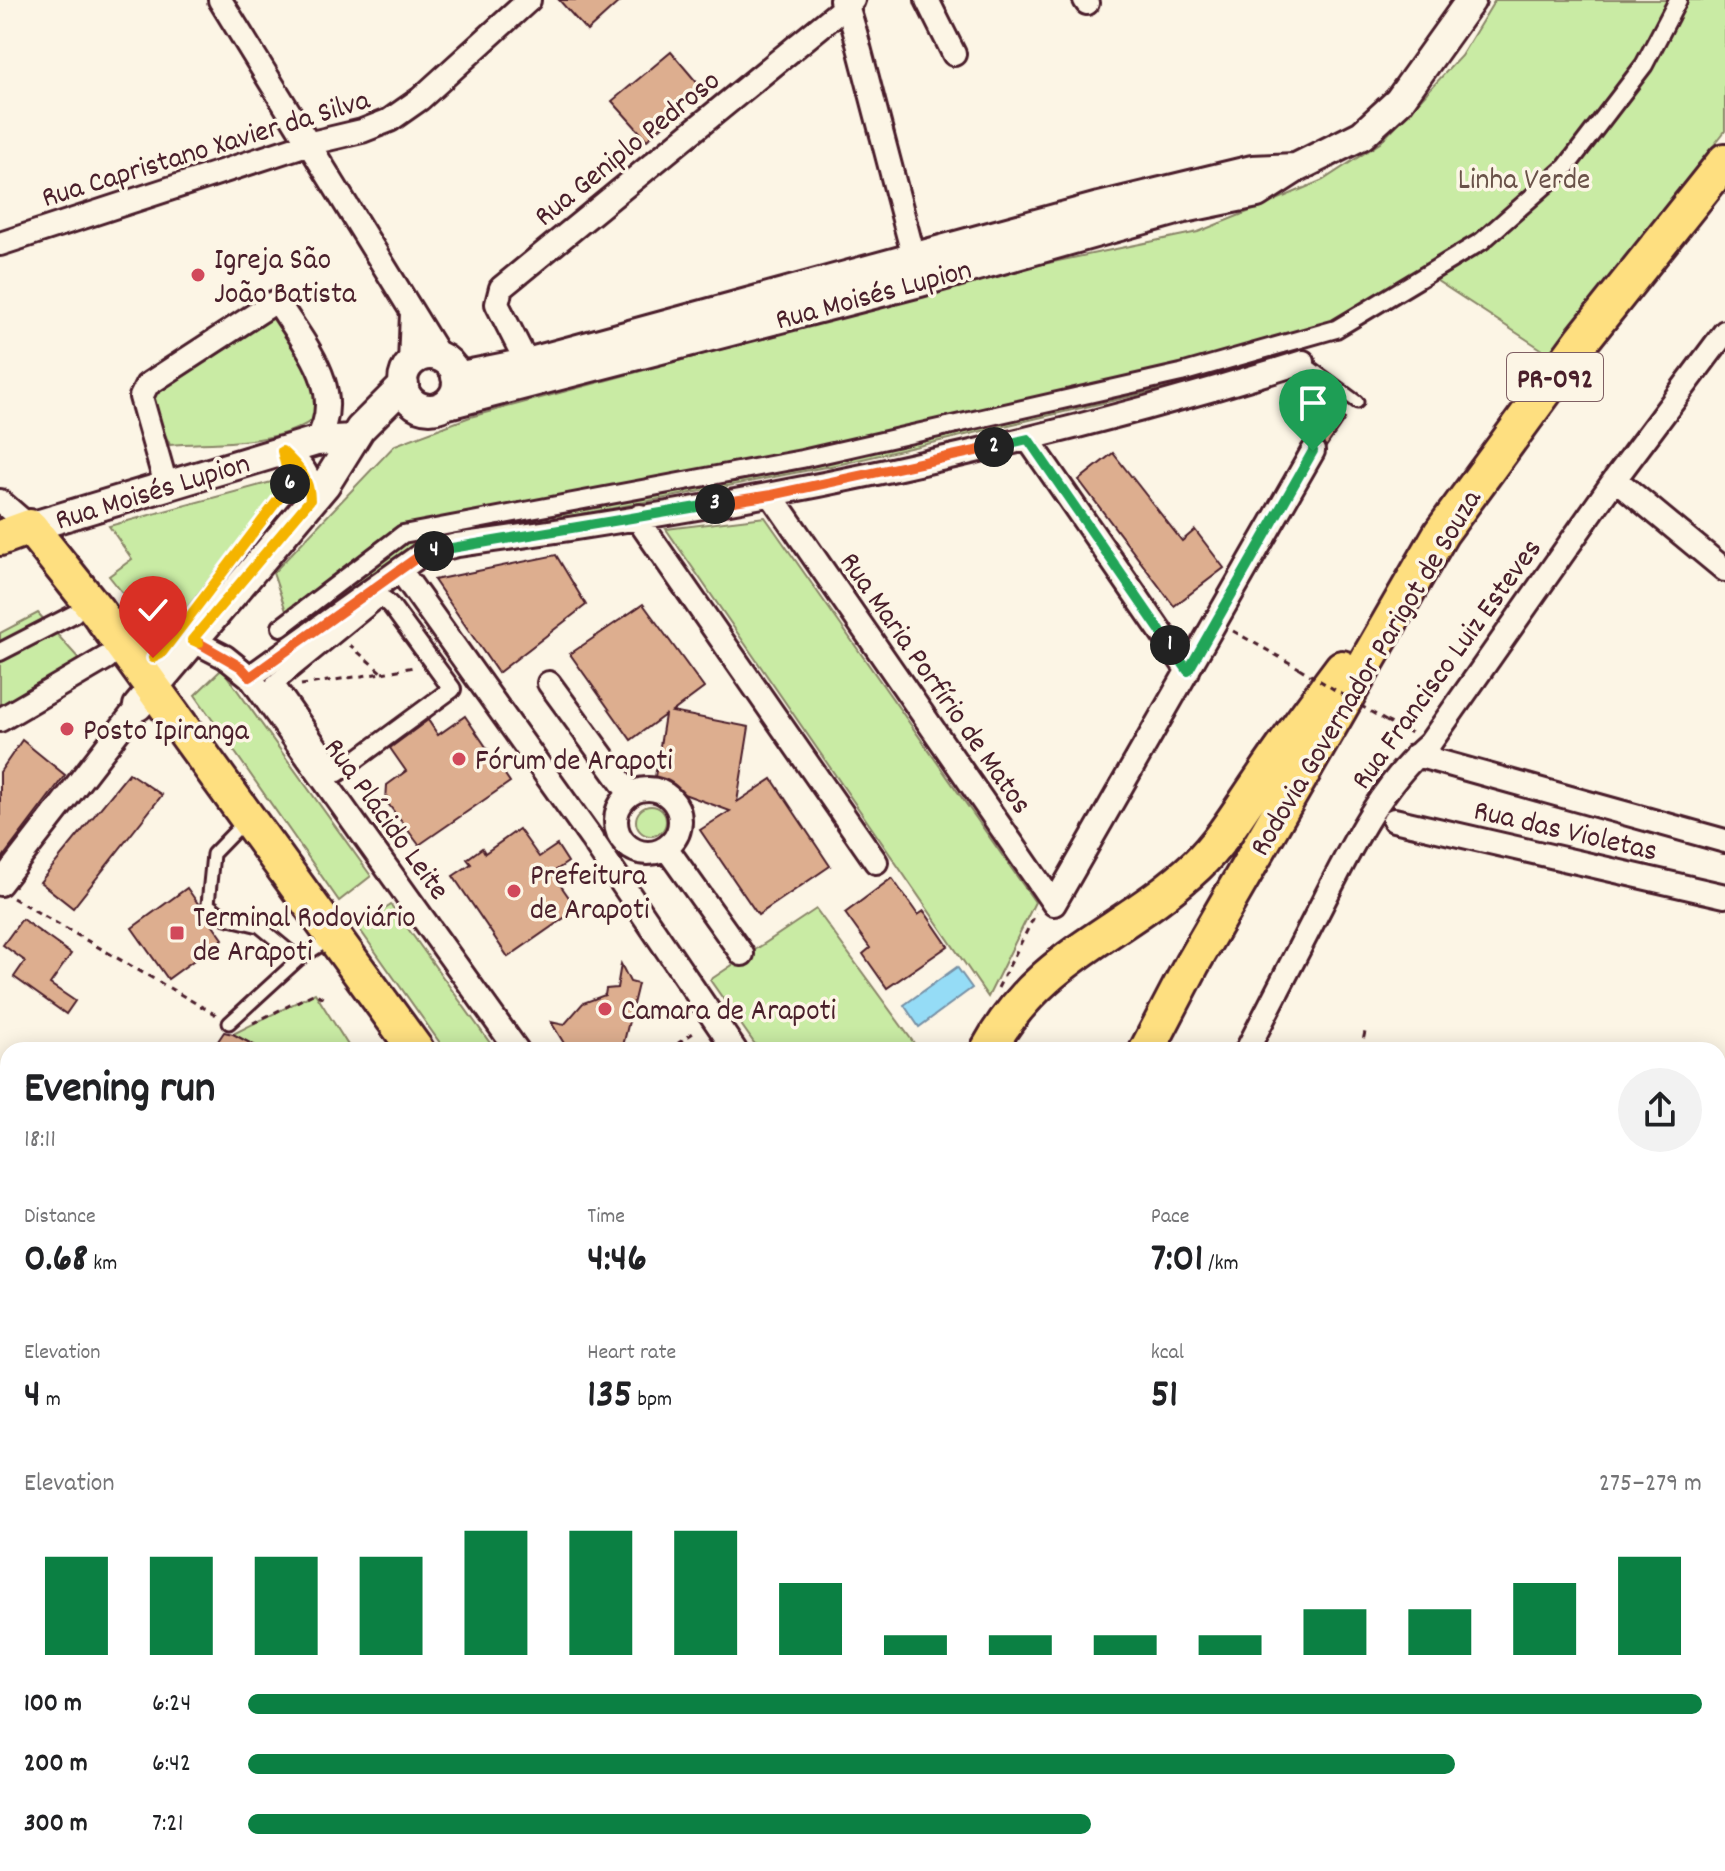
<!DOCTYPE html>
<html lang="en">
<head>
<meta charset="utf-8">
<style>
  body { margin:0; font-family:Dekko,sans-serif; background:#f2f2f2; color:#202124; height:100vh; display:flex; flex-direction:column; font-size:30px; white-space:nowrap }
  * { box-sizing:border-box; margin:0 }
  p { font-size:26px; color:#757577 }
  .icon { flex:none; width:44px; height:44px; fill:none; stroke:currentColor; stroke-width:2; stroke-linecap:round; stroke-linejoin:round }
  .map { position:relative; flex:1; overflow:hidden }
  .drawer { position:absolute; left:0px; top:1042px; width:1726px; height:830px; display:flex; flex-direction:column; background:#fff; border-radius:24px 24px 0 0; box-shadow:0 4px 20px #0003 }
  .drawer>* { flex:none }
  .pin { position:absolute; display:grid; place-items:center; width:68px; height:68px; color:#fff; margin:-82px -34px; border-radius:50% 50% 50% 0; rotate:-45deg; box-shadow:0 0 8px #0007 }
  .pin .icon { rotate:45deg }
  .km { position:absolute; width:40px; height:40px; margin:-20px; border-radius:50%; background:#222; color:#fff; font-size:22px; line-height:40px; text-align:center }
  .round { display:grid; place-items:center; flex:none; width:84px; height:84px; border-radius:42px; background:#f2f2f2 }
  .overview { display:flex; align-items:center; justify-content:space-between; height:136px; padding:0 24px }
  h1 { font-size:44px; font-weight:800; line-height:60px }
  .metrics { display:grid; grid-template-columns:repeat(3,1fr); gap:12px; height:136px; padding:8px 24px }
  .metrics div { display:grid; align-content:center }
  .metrics b { font-size:40px; font-weight:800 }
  .metrics small { font-size:22px; font-weight:400 }
  .metrics p { font-size:22px }
  .chart { height:224px; padding:16px 24px }
  .chart p { display:flex; justify-content:space-between }
  .chart svg { width:100%; height:144px; margin-top:8px; stroke:#0b8043; stroke-width:6 }
  ul { padding:0 24px; list-style:none; font-size:26px }
  li { display:grid; grid-template-columns:128px 96px 1fr; align-items:center; height:60px }
  li i { height:20px; border-radius:10px; background:#0b8043 }
  .map>svg:first-child { display:block }
  .green { fill:#c9eba4; stroke:#8a8568; stroke-width:2 }
  .water { fill:#95dcf6; stroke:#7790a5; stroke-width:2 }
  .building { fill:#ddae8f; stroke:#4a1f2b; stroke-width:2 }
  .lines { fill:none; stroke-linecap:round; stroke-linejoin:round }
  .service-casing { stroke:#4a1f2b; stroke-width:17 }
  .pedestrian-casing { stroke:#4a1f2b; stroke-width:22 }
  .minor-casing { stroke:#4a1f2b; stroke-width:28 }
  .tertiary-casing { stroke:#4a1f2b; stroke-width:34 }
  .primary-casing { stroke:#4a1f2b; stroke-width:40 }
  .path { stroke:#4a1f2b; stroke-width:3; stroke-dasharray:6 6; stroke-linecap:butt }
  .service { stroke:#fcf5e5; stroke-width:11 }
  .pedestrian { stroke:#fcf5e5; stroke-width:16 }
  .minor { stroke:#fcf5e5; stroke-width:22 }
  .tertiary { stroke:#fcf5e5; stroke-width:28 }
  .primary { stroke:#fedf80; stroke-width:34 }
  .path-bridge { stroke:#4a1f2b; stroke-width:3; stroke-dasharray:6 6; stroke-linecap:butt }
  .split-1-casing { stroke:#fff; stroke-width:16 }
  .split-2-casing { stroke:#fff; stroke-width:16 }
  .split-3-casing { stroke:#fff; stroke-width:16 }
  .split-4-casing { stroke:#fff; stroke-width:16 }
  .split-5-casing { stroke:#fff; stroke-width:16 }
  .split-6-casing { stroke:#fff; stroke-width:16 }
  .split-7-casing { stroke:#fff; stroke-width:16 }
  .split-1 { stroke:#22a559; stroke-width:10 }
  .split-2 { stroke:#22a559; stroke-width:10 }
  .split-3 { stroke:#f0652b; stroke-width:10 }
  .split-4 { stroke:#22a559; stroke-width:10 }
  .split-5 { stroke:#f0652b; stroke-width:10 }
  .split-6 { stroke:#f5b400; stroke-width:10 }
  .split-7 { stroke:#f5b400; stroke-width:10 }
  .poi-dot { fill:#d1495b; stroke:#fcf5e5; stroke-width:3 }
  .labels { text-anchor:middle; stroke-width:7; stroke-linejoin:round; paint-order:stroke }
  .shield { fill:#fcf5e5; stroke:#7f5f63; stroke-width:2 }
  .shield-label { font-size:28px; font-weight:bold; fill:#4a1f2b }
  .street-label { font-size:30px; fill:#4a1f2b; stroke:#fcf5e5 }
  .park-label { font-size:30px; fill:#6a5249; stroke:#fcf5e5 }
  .poi-label { font-size:30px; fill:#4a1f2b; stroke:#fcf5e5; text-anchor:start }
</style>
</head>
<body>
<div class="map">
<svg width="1725" height="1871" viewBox="0 0 1725 1871">
  <rect width="100%" height="100%" fill="#fcf5e5"/>
  <filter id="ink" filterUnits="userSpaceOnUse"><feTurbulence type="fractalNoise" baseFrequency=".0125" numOctaves="2"/><feDisplacementMap in="SourceGraphic" scale="16" xChannelSelector="R" yChannelSelector="G"/><feConvolveMatrix kernelMatrix="1 2 1 2 8 2 1 2 1" color-interpolation-filters="sRGB"/></filter>
  <g filter="url(#ink)">
    <path class="green" d="M1495,0H1725V131L1549,354L1434,279L1338,337L1163,389L841,464L453,539L294,634L273,573L395,445L470,417L1024,268L1198,232L1260,207L1323,180L1380,143L1461,56Z
      M274,316L315,377L322,412C287,447 217,441 170,445L148,399L151,392Z
      M275,481L281,483V489L161,641L109,576L132,559L109,526Z
      M765,517L1035,902L988,997L666,529Z
      M38,613L81,661L0,709V633Z
      M222,669L371,876L339,901L195,695Z
      M636 821a15 15 0 1 1 30 0a15 15 0 1 1-30 0Z
      M391,905L495,1050H445L358,927Z
      M816,909L919,1050H759L710,980Z
      M315,993L351,1050H263L233,1034Z"/>
    <path class="water" d="M957,967L972,988L919,1027L904,1005Z"/>
    <path class="building" d="M559,0H621L587,31Z
      M671,52L699,85L667,112L672,117L647,140L612,101Z
      M1307,393L1345,419L1326,447L1321,439L1311,438L1288,422Z
      M1113,453L1182,541L1195,530L1224,568L1174,606L1079,480Z
      M556,555L586,605L498,673L434,580Z
      M643,604L704,688L672,712L749,727L737,802L772,779L830,866L758,915L700,830L730,811L654,783L665,715L631,740L570,654Z
      M465,716L510,782L419,845L386,801L387,785L406,771L390,748L428,720L438,735Z
      M22,740L65,775L0,861V772Z
      M129,773L162,795L73,908L40,882Z
      M519,829L539,857L557,845L568,862L552,873L577,909L508,957L453,876L471,864L467,859L482,848L485,853Z
      M892,878L918,915L924,911L948,946L887,988L863,954L870,948L845,913Z
      M187,888L223,939L168,979L132,928Z
      M22,919L71,954L50,984L75,1001L66,1014L14,977L25,961L3,945Z
      M621,964L630,982L638,984L622,1050H582L581,1044L565,1045L551,1022L564,1025L583,1003L605,995L606,989L617,988Z
      M224,1032L233,1034L263,1050H212Z"/>
    <g class="lines">
      <g class="service-casing">
        <path id="service" d="M1303,362L1357,402
          M245,821L213,854L208,904L226,918L259,926L299,959L330,939
          M229,1023L299,959"/>
      </g>
      <g class="pedestrian-casing">
        <path id="pedestrian" d="M377,600H385L392,607L452,689L338,773L275,683Z
          M281,627L403,534L802,459L1181,373L1336,329L1482,241L1566,167L1644,65L1678,0
          M0,652L74,614"/>
      </g>
      <g class="minor-casing">
        <path id="minor" d="M220,0L440,357
          M841,0L847,5L855,32L918,273
          M927,0L954,54
          M1085,0L1087,3
          M0,244L307,144L362,131L390,120L420,99L529,0
          M527,363L497,304L501,288L853,0
          M410,364L412,313
          M1028,439L1188,671
          M1615,479L1725,570
          M166,485L141,397L147,385L273,303L281,307C306,347 347,393 316,441
          M771,495L1054,904L1313,451
          M0,501L30,527
          M640,516L644,528L876,862
          M400,570L591,838L735,1050
          M192,640L225,657L250,677L517,1050
          M250,677L422,554L457,545C743,507 1028,448 1303,362
          M549,683L630,794
          M0,720L106,658
          M1416,755L1725,841
          M616 821a32 32 0 1 1 64 0a32 32 0 1 1-64 0Z
          M1394,820L1725,896
          M667,849L742,954
          M0,884L138,706
          M1247,1050C1272,1002 1296,954 1321,906C1350,849 1380,786 1430,743L1615,479L1725,332
          M1718,1279L1725,1259
          M0,1316L8,1314
          M0,1601L8,1599
          M1718,1720L1725,1723
          M0,1862L8,1860
          M1000,1864L1009,1871
          M1667,1864L1679,1871
          M650,1871L656,1864
          M840,1871L843,1864
          M1408,1871L1413,1864"/>
      </g>
      <g class="tertiary-casing">
        <path id="tertiary" d="M403 382a27 27 0 1 1 54 0a27 27 0 1 1-54 0Z
          M456,377L527,363L1099,207L1252,170L1295,168
          M444,405L920,282L1184,208L1257,193L1296,168L1362,135L1399,101L1471,0
          M282,451C298,466 310,478 310,500
          M30,527L316,441L353,439
          M138,706L325,485L360,429L404,385
          M1366,1864L1373,1871"/>
      </g>
      <g class="primary-casing">
        <path id="primary" d="M0,538L30,527L98,612L416,1050
          M988,1050C1040,954 1124,934 1197,865C1223,840 1242,807 1263,777C1288,740 1315,704 1342,668
          M1147,1050L1192,964L1441,533L1583,339L1725,161
          M709,1871L715,1864
          M742,1871L749,1864"/>
      </g>
      <path class="path" d="M1233,631L1299,668
        M382,673L414,667
        M301,685L382,673L350,645
        M1386,721L1411,733
        M13,898L218,1016
        M998,988L1036,913
        M253,1023L315,993L324,999
        M668,1050L696,1031
        M1361,1050L1365,1032"/>
      <use href="#service" class="service"/>
      <use href="#pedestrian" class="pedestrian"/>
      <use href="#minor" class="minor"/>
      <use href="#tertiary" class="tertiary"/>
      <use href="#primary" class="primary"/>
      <path class="path-bridge" d="M1299,668L1386,721"/>
    </g>
  </g>
  <g class="lines" filter="url(#ink)">
    <g class="split-1-casing">
      <path id="split-1" d="M1170,645L1188,671L1313,451"/>
    </g>
    <g class="split-2-casing">
      <path id="split-2" d="M994,447L1028,439L1170,645"/>
    </g>
    <g class="split-3-casing">
      <path id="split-3" d="M715,504L771,495L994,447"/>
    </g>
    <g class="split-4-casing">
      <path id="split-4" d="M434,551L715,504"/>
    </g>
    <g class="split-5-casing">
      <path id="split-5" d="M199,643L241,667L250,677L422,554L434,551"/>
    </g>
    <g class="split-6-casing">
      <path id="split-6" d="M199,643L192,640L310,500C310,478 298,466 282,451L290,484"/>
    </g>
    <g class="split-7-casing">
      <path id="split-7" d="M153,658L161,654L290,484"/>
    </g>
    <use href="#split-1" class="split-1"/>
    <use href="#split-2" class="split-2"/>
    <use href="#split-3" class="split-3"/>
    <use href="#split-4" class="split-4"/>
    <use href="#split-5" class="split-5"/>
    <use href="#split-6" class="split-6"/>
    <use href="#split-7" class="split-7"/>
  </g>
  <g class="poi-dot">
    <circle cx="198" cy="275" r="8"/>
    <circle cx="67" cy="729" r="8"/>
    <circle cx="459" cy="759" r="8"/>
    <circle cx="514" cy="891" r="8"/>
    <rect x="169" y="925" width="16" height="16" rx="4"/>
    <circle cx="605" cy="1009" r="8"/>
  </g>
  <g class="labels">
    <rect class="shield" x="1507" y="353" width="96" height="48" rx="6"/>
    <g class="shield-label">
      <text x="1555" y="387">PR-092</text>
    </g>
    <g class="street-label">
      <text transform="translate(205 147) rotate(-17)" y="10">Rua Capristano Xavier da Silva</text>
      <text transform="translate(626 147) rotate(-39)" y="10">Rua Geniplo Pedroso</text>
      <text transform="translate(873 293) rotate(-15)" y="10">Rua Moisés Lupion</text>
      <text transform="translate(152 490) rotate(-17)" y="10">Rua Moisés Lupion</text>
      <text transform="translate(1445 663) rotate(-54)" y="10">Rua Francisco Luiz Esteves</text>
      <text transform="translate(1364 672) rotate(-59)" y="10">Rodovia Governador Parigot de Souza</text>
      <text transform="translate(937 682) rotate(55)" y="10">Rua Maria Porfírio de Matos</text>
      <text transform="translate(388 818) rotate(54)" y="10">Rua Plácido Leite</text>
      <text transform="translate(1566 829) rotate(13)" y="10">Rua das Violetas</text>
    </g>
    <g class="park-label">
      <text x="1524" y="188">Linha Verde</text>
    </g>
    <g class="poi-label">
      <text x="214" y="268">Igreja São<tspan x="214" dy="34">João Batista</tspan></text>
      <text x="83" y="739">Posto Ipiranga</text>
      <text x="475" y="769">Fórum de Arapoti</text>
      <text x="530" y="884">Prefeitura<tspan x="530" dy="34">de Arapoti</tspan></text>
      <text x="193" y="926">Terminal Rodoviário<tspan x="193" dy="34">de Arapoti</tspan></text>
      <text x="621" y="1019">Camara de Arapoti</text>
    </g>
  </g>
</svg>
<div class="pin" style="left:1313px;top:451px;background:#1e9e55"><svg class="icon" aria-label="arrive" viewBox="0 0 24 24"><path d="M6 21V4h12l-3 4 3 4H6"/></svg></div>
<div class="pin" style="left:153px;top:658px;background:#d93025"><svg class="icon" aria-label="check" viewBox="0 0 24 24"><path d="M5 12l5 5 9-10"/></svg></div>
<b class="km" style="left:1170px;top:645px">1</b>
<b class="km" style="left:994px;top:447px">2</b>
<b class="km" style="left:715px;top:504px">3</b>
<b class="km" style="left:434px;top:551px">4</b>
<b class="km" style="left:290px;top:484px">6</b>
<section class="drawer">
<div class="overview"><div><h1>Evening run</h1><p>18:11</p></div><a class="round"><svg class="icon" aria-label="share" viewBox="0 0 24 24"><path d="M12 15V3M7 8l5-5 5 5M5 13v7h14v-7"/></svg></a></div>
<div class="metrics">
<div><p>Distance</p><b>0.68<small> km</small></b></div>
<div><p>Time</p><b>4:46</b></div>
<div><p>Pace</p><b>7:01<small> /km</small></b></div>
</div>
<div class="metrics">
<div><p>Elevation</p><b>4<small> m</small></b></div>
<div><p>Heart rate</p><b>135<small> bpm</small></b></div>
<div><p>kcal</p><b>51</b></div>
</div>
<div class="chart"><p><span>Elevation</span>275–279 m</p>
<svg viewBox="0 0 160 44" preserveAspectRatio="none"><path d="M5 44V14M15 44V14M25 44V14M35 44V14M45 44V6M55 44V6M65 44V6M75 44V22M85 44V38M95 44V38M105 44V38M115 44V38M125 44V30M135 44V30M145 44V22M155 44V14"/></svg>
</div>
<ul>
<li><b>100 m</b>6:24<i style="width:100%"></i></li>
<li><b>200 m</b>6:42<i style="width:83%"></i></li>
<li><b>300 m</b>7:21<i style="width:58%"></i></li>
</ul>
</section>
</div>
</body>
</html>
